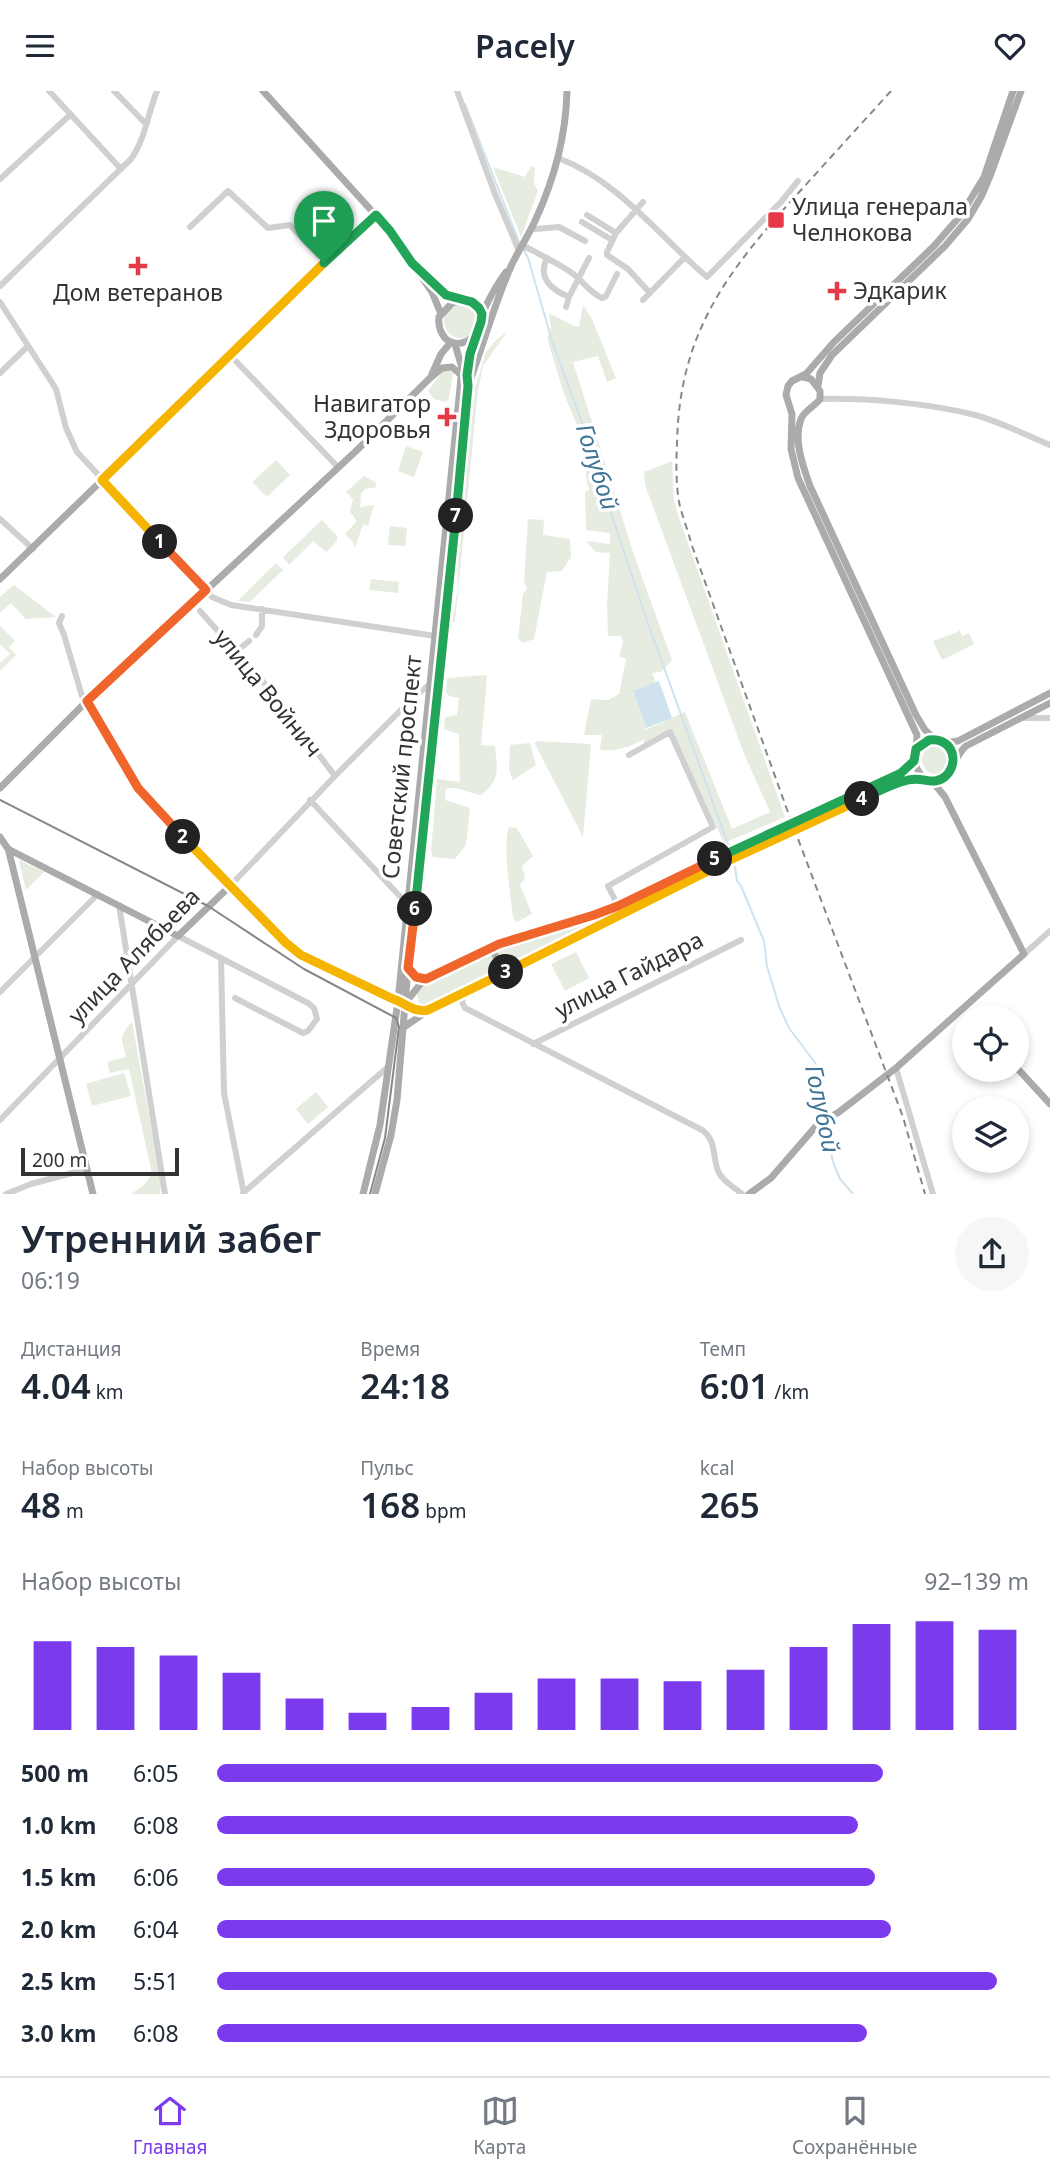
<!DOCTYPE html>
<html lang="ru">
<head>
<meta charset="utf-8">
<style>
  body { margin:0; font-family:"Noto Sans",sans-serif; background:#f6f6f7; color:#1f2937; height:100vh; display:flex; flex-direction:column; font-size:26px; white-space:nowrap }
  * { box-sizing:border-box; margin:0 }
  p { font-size:23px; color:#747a83 }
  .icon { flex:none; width:38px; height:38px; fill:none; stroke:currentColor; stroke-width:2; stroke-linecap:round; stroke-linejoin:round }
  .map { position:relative; height:1103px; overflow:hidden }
  .drawer { display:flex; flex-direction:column; background:#fff; flex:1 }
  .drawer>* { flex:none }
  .fabs { position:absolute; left:952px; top:914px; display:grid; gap:14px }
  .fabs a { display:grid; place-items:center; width:77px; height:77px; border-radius:50%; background:#fff; box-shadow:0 4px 10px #0003; font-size:35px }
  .scale { position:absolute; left:21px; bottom:18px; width:158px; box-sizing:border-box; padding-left:7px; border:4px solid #333; border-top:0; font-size:19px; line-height:24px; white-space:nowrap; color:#333; -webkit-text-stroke:5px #fff; paint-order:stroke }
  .pin { position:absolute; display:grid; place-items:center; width:60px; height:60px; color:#fff; margin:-72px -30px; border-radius:50% 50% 50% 0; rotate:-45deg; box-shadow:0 0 7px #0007 }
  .pin .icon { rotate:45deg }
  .km { position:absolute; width:35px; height:35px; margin:-18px; border-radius:50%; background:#222; color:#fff; font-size:19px; line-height:35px; text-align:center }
  .round { display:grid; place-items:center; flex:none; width:74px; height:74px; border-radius:37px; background:#f6f6f7 }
  .overview { display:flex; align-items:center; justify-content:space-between; height:119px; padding:0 21px }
  h1 { font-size:38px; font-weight:600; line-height:52px }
  .figures { display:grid; grid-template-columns:repeat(3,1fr); gap:10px; height:119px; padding:7px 21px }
  .figures div { display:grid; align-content:center }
  .figures b { font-size:35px; font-weight:600 }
  .figures small { font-size:19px; font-weight:400 }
  .figures p { font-size:19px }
  .chart { height:196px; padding:14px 21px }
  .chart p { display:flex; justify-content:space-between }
  .chart svg { width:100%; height:126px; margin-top:7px; stroke:#7c3aed; stroke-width:6 }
  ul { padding:0 21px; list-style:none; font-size:23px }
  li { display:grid; grid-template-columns:112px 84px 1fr; align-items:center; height:52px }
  li i { height:18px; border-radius:9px; background:#7c3aed }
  header { display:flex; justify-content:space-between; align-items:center; height:91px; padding:0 21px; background:#fff; font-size:32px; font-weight:600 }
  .dock { display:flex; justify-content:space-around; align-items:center; height:98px; border-top:2px solid #e0e1e3; background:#fff; font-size:19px; color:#747a83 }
  .dock a { display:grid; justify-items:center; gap:4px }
  .dock .selected { color:#7c3aed }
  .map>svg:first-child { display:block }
  .green { fill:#e6ecdf }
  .water { fill:#cfe2ee }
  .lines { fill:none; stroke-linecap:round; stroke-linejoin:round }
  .stream { stroke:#cfe2ee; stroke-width:2 }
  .minor { stroke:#d0d0d0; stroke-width:6 }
  .major { stroke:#ababab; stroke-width:7 }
  .tram { stroke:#888; stroke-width:2 }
  .rail { stroke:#888; stroke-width:2; stroke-dasharray:7 5; stroke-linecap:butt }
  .major-bridge { stroke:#ababab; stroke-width:7 }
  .split-1-casing { stroke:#fff; stroke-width:14 }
  .split-2-casing { stroke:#fff; stroke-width:14 }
  .split-3-casing { stroke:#fff; stroke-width:14 }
  .split-4-casing { stroke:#fff; stroke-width:14 }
  .split-5-casing { stroke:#fff; stroke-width:14 }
  .split-6-casing { stroke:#fff; stroke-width:14 }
  .split-7-casing { stroke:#fff; stroke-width:14 }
  .split-8-casing { stroke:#fff; stroke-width:14 }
  .split-1 { stroke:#f5b400; stroke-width:9 }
  .split-2 { stroke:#f0652b; stroke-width:9 }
  .split-3 { stroke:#f5b400; stroke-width:9 }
  .split-4 { stroke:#f5b400; stroke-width:9 }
  .split-5 { stroke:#22a559; stroke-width:9 }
  .split-6 { stroke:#f0652b; stroke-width:9 }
  .split-7 { stroke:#22a559; stroke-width:9 }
  .split-8 { stroke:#22a559; stroke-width:9 }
  .poi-dot { fill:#e63946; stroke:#fff; stroke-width:2.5 }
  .labels { text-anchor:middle; stroke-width:7; stroke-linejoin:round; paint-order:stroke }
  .poi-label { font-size:23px; fill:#333; stroke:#fff; text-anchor:start }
  .street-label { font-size:23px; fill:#333; stroke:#fff }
  .water-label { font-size:24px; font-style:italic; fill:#3f7597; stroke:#fff }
</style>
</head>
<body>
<header><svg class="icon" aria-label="menu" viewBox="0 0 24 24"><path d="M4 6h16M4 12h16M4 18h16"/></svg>Pacely<svg class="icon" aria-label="heart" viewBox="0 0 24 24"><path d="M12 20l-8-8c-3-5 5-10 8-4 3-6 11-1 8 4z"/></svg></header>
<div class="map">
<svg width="1050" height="1103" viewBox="0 0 1050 1103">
  <rect width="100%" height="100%" fill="#fff"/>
  <path class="green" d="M531,75L535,76L534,93L538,100L521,146L493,76L525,86Z
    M444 230a17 17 0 1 1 34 0a17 17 0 1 1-34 0Z
    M583,214L592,228L616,287L607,291L598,265L573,271L633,461L672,569L661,581L652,582L656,592L633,601L646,637L645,639L685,621L732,738L770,721L745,665L645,394L644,381L672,370L674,409L678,424L785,726L724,752L671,638L644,653V648C630,656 616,661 600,659L602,644H584L591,608L608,609L619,603L626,568L619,565L623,552L621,545H608L607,514L610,462L596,461L586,450L610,453V442L586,439L585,401L589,399L586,386V363L580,341L564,303L547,247L551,238L549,222L572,234L579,236Z
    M507,241L483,275L478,299L455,531H452L458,497L457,471L475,298L486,261L496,249Z
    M447,279L452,281L453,283L449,307L446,311L434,308L428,300L443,280Z
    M406,355L423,361L414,386L398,380Z
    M276,369L290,384L267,406L252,391Z
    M364,385L375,391L377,396L365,398L361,403L360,416L374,414L368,435L363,433L355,457L353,451L345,443L357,430L350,421L353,408L346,401Z
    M528,428L544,429L543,444L570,448L571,466L562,480L547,481L534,548L523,552L518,547L523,503L527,497L524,490Z
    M322,429L337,445V450L326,461L313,450L289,474L283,466Z
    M390,435L407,437L405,455L388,454Z
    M276,472L283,479L250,511L238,510Z
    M371,488L399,491L398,502L369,499Z
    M14,494L56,526L26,528L11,512L0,522V506Z
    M0,535L15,550L9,556L16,564L0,580V572L10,563L0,553Z
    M959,538L962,545L969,542L974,553L942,569L933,550L958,541Z
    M485,584L487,585L481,654L495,655C497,678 501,689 481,704C468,702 458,694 446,698L445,709L470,717L466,754L455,768L433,766L431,761L437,688L460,691L459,643L444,638L445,626L457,624L459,607L449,605L446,601L447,587Z
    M536,650L591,653L583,746L535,653Z
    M530,652L536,674L513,689L509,679L510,654Z
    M922 669a14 14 0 1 1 28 0a14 14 0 1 1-28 0Z
    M509,736L517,737L533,765L522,775L525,787L520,794L532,823L517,831L513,827C511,805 502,754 509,736Z
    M19,769L44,781L26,799L19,770Z
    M602,825L604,828L508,875L504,874L497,862L499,856Z
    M489,861L499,878L420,916L417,903L428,890Z
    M576,861L589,887L565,900L551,873Z
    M132,931L161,1090L160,1103H131L144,1094L152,1083L129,978L110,982L107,971L126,966C122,948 118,946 132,931Z
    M124,982L131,1005L92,1015L86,993Z
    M316,1001L328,1016L308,1033L296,1018Z"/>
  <path class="water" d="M659,590L672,627L646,637L633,600Z"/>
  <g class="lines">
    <path class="stream" d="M465,13L519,151
      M524,159L528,167L553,253L602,386L613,428L650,538L728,753
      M735,776L737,790L741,795L764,850L767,875L779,915L789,937L816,973V992L823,1027
      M825,1032L833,1071L840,1088L853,1103"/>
    <path class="minor" d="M49,0L121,78
      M114,0L146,33
      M457,0L495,103L519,160
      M558,67C619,90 659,145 707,186L781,111L798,90
      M0,88L70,24
      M643,111L616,142L607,161V164L628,178L650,202
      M587,124L616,142
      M582,131L612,149
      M190,136L228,100L268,137L290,134L325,171
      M532,136L535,138L559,136L585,150
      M522,154C539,163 556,171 572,182C583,190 589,201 602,207L606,205L617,183
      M547,167C537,187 552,199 569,206L566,216
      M0,195L131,68C145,49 148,22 157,0
      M569,206L589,167
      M643,209L684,167
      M0,211L56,298L66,337L77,361L212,506L231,514L435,545
      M230,264L338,376
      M0,282L28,255
      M820,308C867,307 928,312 975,324C1001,331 1026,344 1050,354
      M0,428L33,458
      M200,520L264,592L335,685
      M62,525L59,532L64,544L82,605L87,610L138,697L229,796L335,685L413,607L430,593
      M256,544L262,535V518
      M237,560L249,550
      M1021,627H1050
      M310,709L408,814
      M119,814L165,1103
      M618,815L608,795L713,736L670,641L629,664
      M1024,863L1050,840
      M221,867L224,1002L244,1103
      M0,901L98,803
      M464,902L462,911L465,917L702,1039C717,1050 712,1064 718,1080C722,1090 734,1096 742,1103
      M533,953L741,849
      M896,977L933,1103
      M0,1029L178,845L308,912L314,917L317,928L308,940L303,942L235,907
      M243,1102L389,975
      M6,1103L31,1093L87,1078"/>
    <path class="major" d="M263,0L390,140L432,201L441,223
      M417,176L446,204L472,211L482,223
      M463,209L452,212L439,226C438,234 440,241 445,247C455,257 471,252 477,240C481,233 481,226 484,219C490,206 497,193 506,181
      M432,283L441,263L451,251
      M803,286L811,288L820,300V308C815,315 804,320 801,328C793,349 803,375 810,395L916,624L925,639L935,648
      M467,288L470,263L475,245
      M818,295L820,282L832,264L945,155L968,128L981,106L990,85L1021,0
      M0,488L376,124
      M916,657L929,648L944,652L958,650L1050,602
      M924,687C909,673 917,661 917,644L798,387L791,358L792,323L786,304L788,295L792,290L806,283L834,251L934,155L961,124L984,86L1013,0
      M0,697L87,610L355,361L430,287L442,277L452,276L461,284
      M805,726L901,682L913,670
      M808,733L904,690C910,688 915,687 921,687C927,688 931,691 938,689C953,685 954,665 966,655L1050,612
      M0,746L8,758L178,845L229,796L286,852L301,864L422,921L448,910L677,795L776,748
      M8,757L93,1103
      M491,856L504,882
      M408,877L416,886L426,889
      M406,911L422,891L491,856L514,847L594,824L618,815L773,741
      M404,936L426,921
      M1017,977L1050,1013
      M363,1103L380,1034L398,910L462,277L455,253
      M375,1103L391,1044L397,1009L407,889L445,537L468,295C483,255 494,213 512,173C519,159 528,145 535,130C554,89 566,45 567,0
      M749,1103L771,1087L817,1034L839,1021L896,977L1024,863L945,706L932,690"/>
    <path class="tram" d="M0,709L208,815L304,878L396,927L399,936L385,1047L370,1103"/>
    <path class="rail" d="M891,0C861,33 831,66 802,98C729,178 679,240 677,353C676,372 676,393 679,411C682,425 688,439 691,452L789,724L903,1026L925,1103"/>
    <path class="major-bridge" d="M773,741L805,726
      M776,748L808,733"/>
  </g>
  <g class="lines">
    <g class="split-1-casing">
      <path id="split-1" d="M160,451L102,389L324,172"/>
    </g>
    <g class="split-2-casing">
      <path id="split-2" d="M160,451L206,499L87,610L138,697L183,746"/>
    </g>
    <g class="split-3-casing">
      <path id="split-3" d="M183,746L286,852L301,864L393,908C405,912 415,922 428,919L506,881"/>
    </g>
    <g class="split-4-casing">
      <path id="split-4" d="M506,881L730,769L862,708"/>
    </g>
    <g class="split-5-casing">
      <path id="split-5" d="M715,768L901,682L914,670L916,658L929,649C936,648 944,650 949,656C958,668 951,688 935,690C926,691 920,686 908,689C892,693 877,701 862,708"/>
    </g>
    <g class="split-6-casing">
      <path id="split-6" d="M415,818L408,877L416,886L426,888L499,853L594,824L618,815L715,768"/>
    </g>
    <g class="split-7-casing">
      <path id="split-7" d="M415,818L456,425"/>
    </g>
    <g class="split-8-casing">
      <path id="split-8" d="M324,172L376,124L390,140L412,172L446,204L472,211L479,217L482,223L481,231L470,263L467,284L468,295L456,425"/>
    </g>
    <use href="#split-1" class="split-1"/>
    <use href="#split-2" class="split-2"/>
    <use href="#split-3" class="split-3"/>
    <use href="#split-4" class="split-4"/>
    <use href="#split-5" class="split-5"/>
    <use href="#split-6" class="split-6"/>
    <use href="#split-7" class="split-7"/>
    <use href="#split-8" class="split-8"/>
  </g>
  <g class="poi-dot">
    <rect x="767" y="120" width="18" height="18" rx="3.5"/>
    <path d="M134.5 164.5h7v7h7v7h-7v7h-7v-7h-7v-7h7z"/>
    <path d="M833.5 189.5h7v7h7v7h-7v7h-7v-7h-7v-7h7z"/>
    <path d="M443.5 315.5h7v7h7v7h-7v7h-7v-7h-7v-7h7z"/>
  </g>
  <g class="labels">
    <g class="poi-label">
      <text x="792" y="124">Улица генерала<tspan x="792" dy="26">Челнокова</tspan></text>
      <text x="853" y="208">Эдкарик</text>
      <text x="138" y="210" text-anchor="middle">Дом ветеранов</text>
      <text x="431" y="321" text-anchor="end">Навигатор<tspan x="431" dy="26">Здоровья</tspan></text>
    </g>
    <g class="street-label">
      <text transform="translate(268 602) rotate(51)" y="8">улица Войнич</text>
      <text transform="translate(402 676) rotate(-84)" y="8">Советский проспект</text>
      <text transform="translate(134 865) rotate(-46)" y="8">улица Алябьева</text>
      <text transform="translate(629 884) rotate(-27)" y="8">улица Гайдара</text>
    </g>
    <g class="water-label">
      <text transform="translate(597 376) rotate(72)" y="8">Голубой</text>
      <text transform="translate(822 1018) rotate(78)" y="8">Голубой</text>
    </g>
  </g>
</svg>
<div class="fabs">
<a><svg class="icon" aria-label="locate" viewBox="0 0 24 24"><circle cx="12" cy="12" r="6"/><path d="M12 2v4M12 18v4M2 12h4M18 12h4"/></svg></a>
<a><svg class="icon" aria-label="layers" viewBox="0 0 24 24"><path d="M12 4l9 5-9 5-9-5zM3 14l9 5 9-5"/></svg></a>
</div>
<div class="scale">200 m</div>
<div class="pin" style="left:324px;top:172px;background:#1e9e55"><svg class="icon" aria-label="arrive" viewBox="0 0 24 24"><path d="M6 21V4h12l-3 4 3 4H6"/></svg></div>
<b class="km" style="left:160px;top:451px">1</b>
<b class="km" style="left:183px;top:746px">2</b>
<b class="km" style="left:506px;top:881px">3</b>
<b class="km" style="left:862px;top:708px">4</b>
<b class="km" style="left:715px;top:768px">5</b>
<b class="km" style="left:415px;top:818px">6</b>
<b class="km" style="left:456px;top:425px">7</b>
</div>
<section class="drawer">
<div class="overview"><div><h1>Утренний забег</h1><p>06:19</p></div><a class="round"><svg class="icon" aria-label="share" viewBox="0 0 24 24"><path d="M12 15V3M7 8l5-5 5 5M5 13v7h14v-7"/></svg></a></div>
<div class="figures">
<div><p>Дистанция</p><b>4.04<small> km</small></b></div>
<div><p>Время</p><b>24:18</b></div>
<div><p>Темп</p><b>6:01<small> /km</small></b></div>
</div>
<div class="figures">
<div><p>Набор высоты</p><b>48<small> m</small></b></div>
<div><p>Пульс</p><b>168<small> bpm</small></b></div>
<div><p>kcal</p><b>265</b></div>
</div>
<div class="chart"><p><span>Набор высоты</span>92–139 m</p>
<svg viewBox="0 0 160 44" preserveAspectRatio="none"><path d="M5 44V13M15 44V15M25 44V18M35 44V24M45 44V33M55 44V38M65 44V36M75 44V31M85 44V26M95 44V26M105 44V27M115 44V23M125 44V15M135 44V7M145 44V6M155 44V9"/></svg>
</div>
<ul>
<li><b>500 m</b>6:05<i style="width:82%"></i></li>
<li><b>1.0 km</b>6:08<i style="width:79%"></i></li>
<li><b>1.5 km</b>6:06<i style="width:81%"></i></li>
<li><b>2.0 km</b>6:04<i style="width:83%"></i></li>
<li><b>2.5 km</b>5:51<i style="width:96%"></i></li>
<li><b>3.0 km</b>6:08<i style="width:80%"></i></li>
</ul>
</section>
<nav class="dock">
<a class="selected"><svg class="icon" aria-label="home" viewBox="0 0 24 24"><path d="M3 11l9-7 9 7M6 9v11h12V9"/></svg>Главная</a>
<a><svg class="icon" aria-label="map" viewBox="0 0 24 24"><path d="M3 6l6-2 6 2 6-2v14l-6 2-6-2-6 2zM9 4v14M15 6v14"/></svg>Карта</a>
<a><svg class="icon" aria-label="saved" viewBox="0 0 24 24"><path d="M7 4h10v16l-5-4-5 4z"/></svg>Сохранённые</a>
</nav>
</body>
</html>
